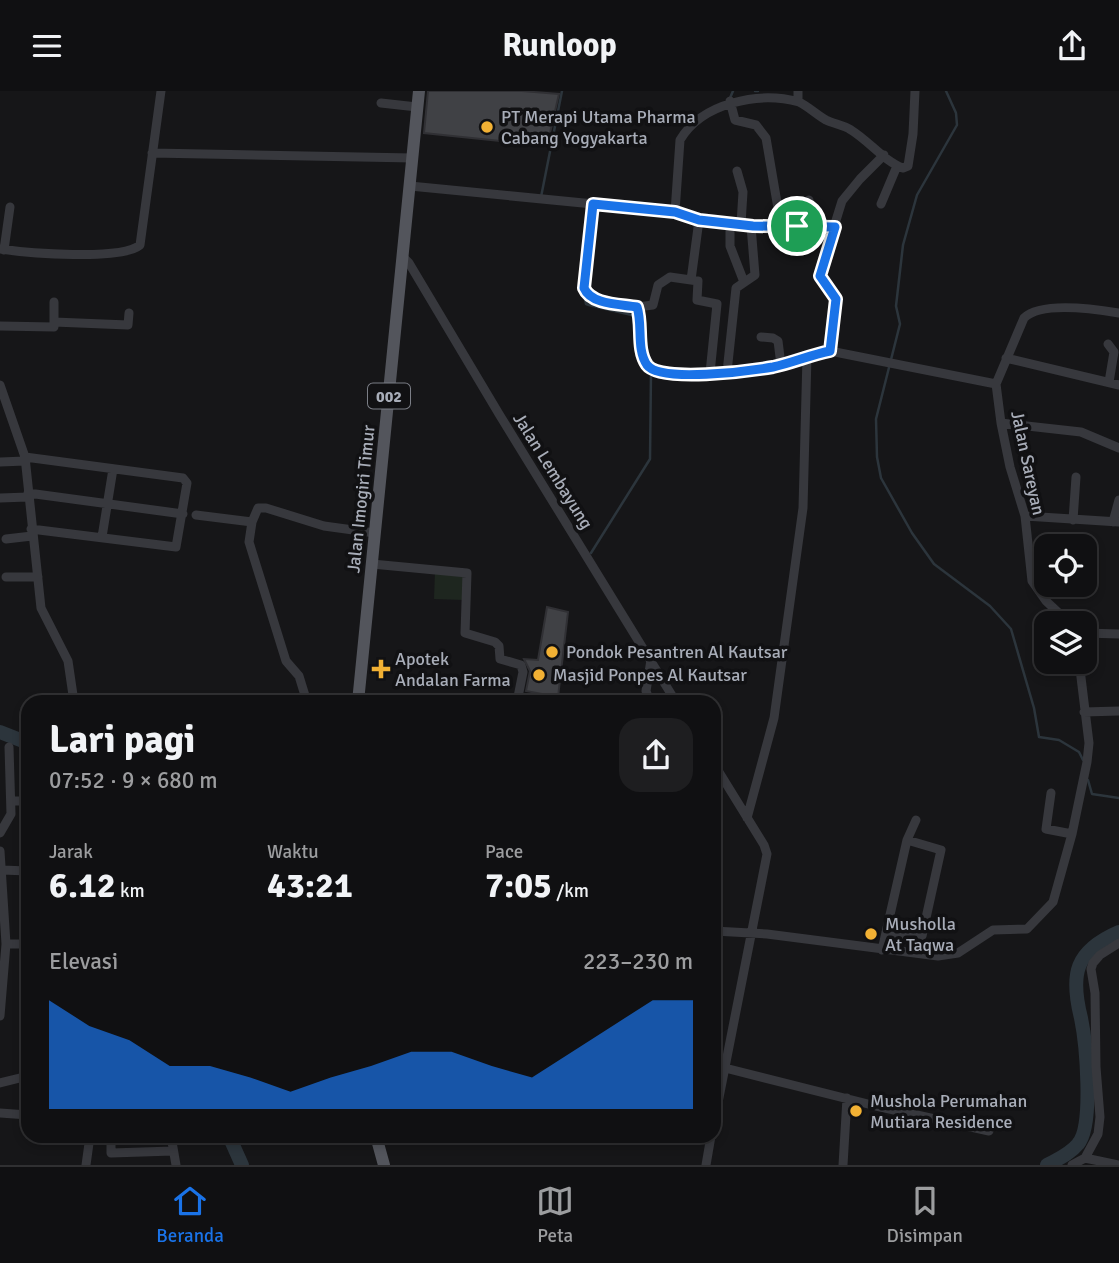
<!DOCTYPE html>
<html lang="id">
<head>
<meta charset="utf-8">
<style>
  body { margin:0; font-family:Signika,sans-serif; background:#1e1e20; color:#f1f3f6; height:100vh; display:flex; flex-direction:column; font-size:26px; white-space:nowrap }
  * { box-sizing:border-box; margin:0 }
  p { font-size:23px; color:#9c9d9f }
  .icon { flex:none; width:38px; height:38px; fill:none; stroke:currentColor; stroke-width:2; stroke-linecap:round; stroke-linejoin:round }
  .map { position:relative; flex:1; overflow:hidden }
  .details { position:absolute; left:21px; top:604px; width:700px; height:448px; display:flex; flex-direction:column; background:#101012; border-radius:21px; box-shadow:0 4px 10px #0003,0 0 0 2px #303032 }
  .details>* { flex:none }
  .controls { position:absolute; left:1034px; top:443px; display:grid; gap:14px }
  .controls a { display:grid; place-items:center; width:63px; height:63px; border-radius:14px; background:#101012; box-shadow:0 4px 10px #0003,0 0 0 2px #303032; font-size:35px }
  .pin { position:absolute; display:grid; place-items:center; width:60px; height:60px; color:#fff; margin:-30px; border:4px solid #fff; border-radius:50%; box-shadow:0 2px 7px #0007 }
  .round { display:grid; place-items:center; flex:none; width:74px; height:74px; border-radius:21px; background:#1e1e20 }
  .head { display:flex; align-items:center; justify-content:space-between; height:119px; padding:0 28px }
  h1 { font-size:38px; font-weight:700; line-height:52px }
  .metrics { display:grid; grid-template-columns:repeat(3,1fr); gap:10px; height:119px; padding:7px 28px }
  .metrics div { display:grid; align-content:center }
  .metrics b { font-size:35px; font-weight:700 }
  .metrics small { font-size:19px; font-weight:400 }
  .metrics p { font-size:19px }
  .chart { height:196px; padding:14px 28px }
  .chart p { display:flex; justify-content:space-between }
  .chart svg { width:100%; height:126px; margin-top:7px; fill:#1a73e8; opacity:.7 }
  header { display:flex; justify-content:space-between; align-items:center; height:91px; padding:0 28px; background:#101012; font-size:32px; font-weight:700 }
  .tabs { display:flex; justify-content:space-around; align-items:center; height:98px; border-top:2px solid #303032; background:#101012; font-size:19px; color:#9c9d9f }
  .tabs a { display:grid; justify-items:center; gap:4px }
  .tabs .active { color:#1a73e8 }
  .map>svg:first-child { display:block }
  .green { fill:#1e261f }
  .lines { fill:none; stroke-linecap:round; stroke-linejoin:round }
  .stream { stroke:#2c353c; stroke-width:2.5 }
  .river { stroke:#2c353c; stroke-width:14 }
  .building { fill:#404145; stroke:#303034; stroke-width:2 }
  .minor { stroke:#37383d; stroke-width:9 }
  .major { stroke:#53555c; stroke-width:12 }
  .route-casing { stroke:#fff; stroke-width:14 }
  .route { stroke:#1a73e8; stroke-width:9 }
  .poi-dot { fill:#f2b134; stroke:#111113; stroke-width:2.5 }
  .labels { text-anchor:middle; stroke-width:7; stroke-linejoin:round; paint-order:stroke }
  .shield { fill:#111113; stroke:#7b7e86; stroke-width:2 }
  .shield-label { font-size:16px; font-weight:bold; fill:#a8adb8 }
  .poi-label { font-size:18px; fill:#a8adb8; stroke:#111113; text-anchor:start }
  .street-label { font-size:18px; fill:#a8adb8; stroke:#111113 }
</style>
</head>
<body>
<header><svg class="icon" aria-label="menu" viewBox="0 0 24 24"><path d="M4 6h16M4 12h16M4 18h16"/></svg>Runloop<svg class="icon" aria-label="share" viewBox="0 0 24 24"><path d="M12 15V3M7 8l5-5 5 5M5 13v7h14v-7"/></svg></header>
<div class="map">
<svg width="1119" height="1074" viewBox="0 0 1119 1074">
  <rect width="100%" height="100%" fill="#161618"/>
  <path class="green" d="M435,480L463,482L464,509L434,508Z"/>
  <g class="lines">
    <path class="stream" d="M755,0H758
      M946,0L956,22L957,34L917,104L903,154L896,215L900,233L876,328L877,366L881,387L912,442L934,473L990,515L1011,538L1034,617L1039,646L1059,649L1079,661L1083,669
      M730,7L733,0
      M541,106L562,0
      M584,202L586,213L589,214L636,225
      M591,462L650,368L651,282
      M1088,689L1092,703L1119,707"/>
    <path class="river" d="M0,641L28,652
      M229,1045L242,1074
      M1047,1074C1058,1068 1070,1063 1078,1053C1094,1035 1086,951 1081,927C1070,883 1075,860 1119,841"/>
  </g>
  <path class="building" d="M428,0H522L559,3L547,55L424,42Z
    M547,516L568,521L558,606L526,600L530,580L524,568L538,569Z"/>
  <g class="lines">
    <path class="minor" d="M798,0V10
      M730,10L735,29L756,34L766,47L781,135
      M381,12L417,16
      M152,62L413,67
      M737,80L743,101L741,133
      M410,95L675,121L680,49C702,12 758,0 799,11C809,16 817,24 826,29C834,33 844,34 851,39C869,50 884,70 903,77L908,75L913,43L915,0
      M593,113L584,197C591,213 622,213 637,216L640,225L642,262L648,276L658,282L701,283L774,276L830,260L996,293
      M881,113L897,75
      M699,129L753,135L835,136
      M730,131V155L744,191
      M808,135L809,109
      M0,158C27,162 121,170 140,154L161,0
      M4,159L10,116
      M403,166L409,172L499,323L676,611
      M691,189L698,190L697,209L717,213L710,282
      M637,216L653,214L658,194L670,186L691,189L699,129L675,121
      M54,231L128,234L129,222
      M0,235L54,236V211
      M761,246L773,247L778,250L781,274
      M1108,253L1114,261L1109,291
      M830,260L837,208L836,204L821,190L820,181L842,110L860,88L884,64
      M1006,267L1119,294
      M727,281L736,197L755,184L751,135
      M0,294L25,366L41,517L68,570L74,611
      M1001,332L1081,341L1119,357
      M25,366L183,387L187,392L176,456L31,438
      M0,371L25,370
      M28,402L183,423
      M0,407L28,406
      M196,424L252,431
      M1025,425L1119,431
      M1073,429L1076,386
      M1113,431L1119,409
      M102,446L113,378
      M6,448L32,445
      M372,473L467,482L465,542L495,551L499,555L500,568L521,574L523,581L517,611
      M6,486H38
      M1065,532L1062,525L1046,510L1032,490L1025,425L1010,376L1001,332L996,293L1024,227C1041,210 1095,218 1119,222
      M1085,542L1119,543
      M307,611L299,585L286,570L249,451L252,431L258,417H266L324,435L375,442
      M650,611L646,600L651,569
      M1084,621L1119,620
      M714,673L764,754L767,763L714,1032
      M1051,702L1046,738L1072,743
      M11,710H28
      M747,727L774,627L803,417L807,265
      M0,742L11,723L9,656
      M0,760L6,853L0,925
      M2,779L28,780
      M714,840L767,843L938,865L958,862L993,839L1027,838L1053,811L1072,743L1087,671L1089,652L1079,570
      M886,841L916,847L922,845L941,759L907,749
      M6,853H28
      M882,859L907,749L916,729
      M725,977L876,1015L989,1040
      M0,992L28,985
      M0,1022L28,1024
      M111,1045V1062L173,1060
      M171,1045L176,1074
      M1085,1067L1118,1074
      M86,1074L90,1045
      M706,1074L711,1045
      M843,1074L847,1007
      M1072,1074L1085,1067L1098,1043L1100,1026L1096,976L1095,902L1091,878L1093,872L1100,864L1119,852"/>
    <path class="major" d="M358,611L419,0
      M376,1045L384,1074"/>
  </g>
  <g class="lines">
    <g class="route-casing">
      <path id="route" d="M593,113L675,121L699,129L753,135L835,136L820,185L836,208L830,260C810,264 792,272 773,276C750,280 660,292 647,274C636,258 643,234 637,216C621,213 591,214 584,197Z"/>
    </g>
    <use href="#route" class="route"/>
  </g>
  <g class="poi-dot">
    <circle cx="487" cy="36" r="7"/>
    <circle cx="552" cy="561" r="7"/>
    <path d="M377.5 567.5h7v7h7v7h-7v7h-7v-7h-7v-7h7z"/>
    <circle cx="539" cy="584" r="7"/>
    <circle cx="871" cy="843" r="7"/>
    <circle cx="856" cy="1020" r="7"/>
  </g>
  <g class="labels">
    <rect class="shield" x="368" y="292.5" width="42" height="25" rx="5"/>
    <g class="shield-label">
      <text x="389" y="311">002</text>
    </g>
    <g class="poi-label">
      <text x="501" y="32">PT Merapi Utama Pharma<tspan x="501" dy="21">Cabang Yogyakarta</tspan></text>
      <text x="566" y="567">Pondok Pesantren Al Kautsar</text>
      <text x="395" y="574">Apotek<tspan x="395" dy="21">Andalan Farma</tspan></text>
      <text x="553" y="590">Masjid Ponpes Al Kautsar</text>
      <text x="885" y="839">Musholla<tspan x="885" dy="21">At Taqwa</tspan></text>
      <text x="870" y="1016">Mushola Perumahan<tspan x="870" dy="21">Mutiara Residence</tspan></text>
    </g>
    <g class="street-label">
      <text transform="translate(1028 372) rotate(78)" y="6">Jalan Sareyan</text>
      <text transform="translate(553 380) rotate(58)" y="6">Jalan Lembayung</text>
      <text transform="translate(361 408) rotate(-84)" y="6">Jalan Imogiri Timur</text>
    </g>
  </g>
</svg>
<div class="controls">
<a><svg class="icon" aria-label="locate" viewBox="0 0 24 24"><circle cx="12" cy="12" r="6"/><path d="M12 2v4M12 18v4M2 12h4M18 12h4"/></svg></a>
<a><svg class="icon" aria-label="layers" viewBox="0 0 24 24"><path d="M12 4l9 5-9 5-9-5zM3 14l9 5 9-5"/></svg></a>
</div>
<div class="pin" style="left:797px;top:135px;background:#1e9e55"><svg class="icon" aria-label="arrive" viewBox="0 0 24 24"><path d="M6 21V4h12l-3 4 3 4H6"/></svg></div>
<section class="details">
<div class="head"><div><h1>Lari pagi</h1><p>07:52 · 9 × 680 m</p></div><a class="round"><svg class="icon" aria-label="share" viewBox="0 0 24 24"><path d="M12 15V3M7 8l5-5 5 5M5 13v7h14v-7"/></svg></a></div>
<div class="metrics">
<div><p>Jarak</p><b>6.12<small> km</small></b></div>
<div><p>Waktu</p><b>43:21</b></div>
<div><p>Pace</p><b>7:05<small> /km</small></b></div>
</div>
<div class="chart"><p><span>Elevasi</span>223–230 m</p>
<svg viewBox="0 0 160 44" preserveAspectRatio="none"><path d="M0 44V6L10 15L20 20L30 29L40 29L50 33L60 38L70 33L80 29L90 24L100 24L110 29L120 33L130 24L140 15L150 6L160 6V44z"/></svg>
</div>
</section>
</div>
<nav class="tabs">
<a class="active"><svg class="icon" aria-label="home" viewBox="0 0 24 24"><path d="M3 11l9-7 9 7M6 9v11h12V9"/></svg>Beranda</a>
<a><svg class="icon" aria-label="map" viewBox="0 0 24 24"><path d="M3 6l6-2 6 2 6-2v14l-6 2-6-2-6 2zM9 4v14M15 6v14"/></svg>Peta</a>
<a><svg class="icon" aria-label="saved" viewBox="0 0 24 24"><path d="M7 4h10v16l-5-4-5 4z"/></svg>Disimpan</a>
</nav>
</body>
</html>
